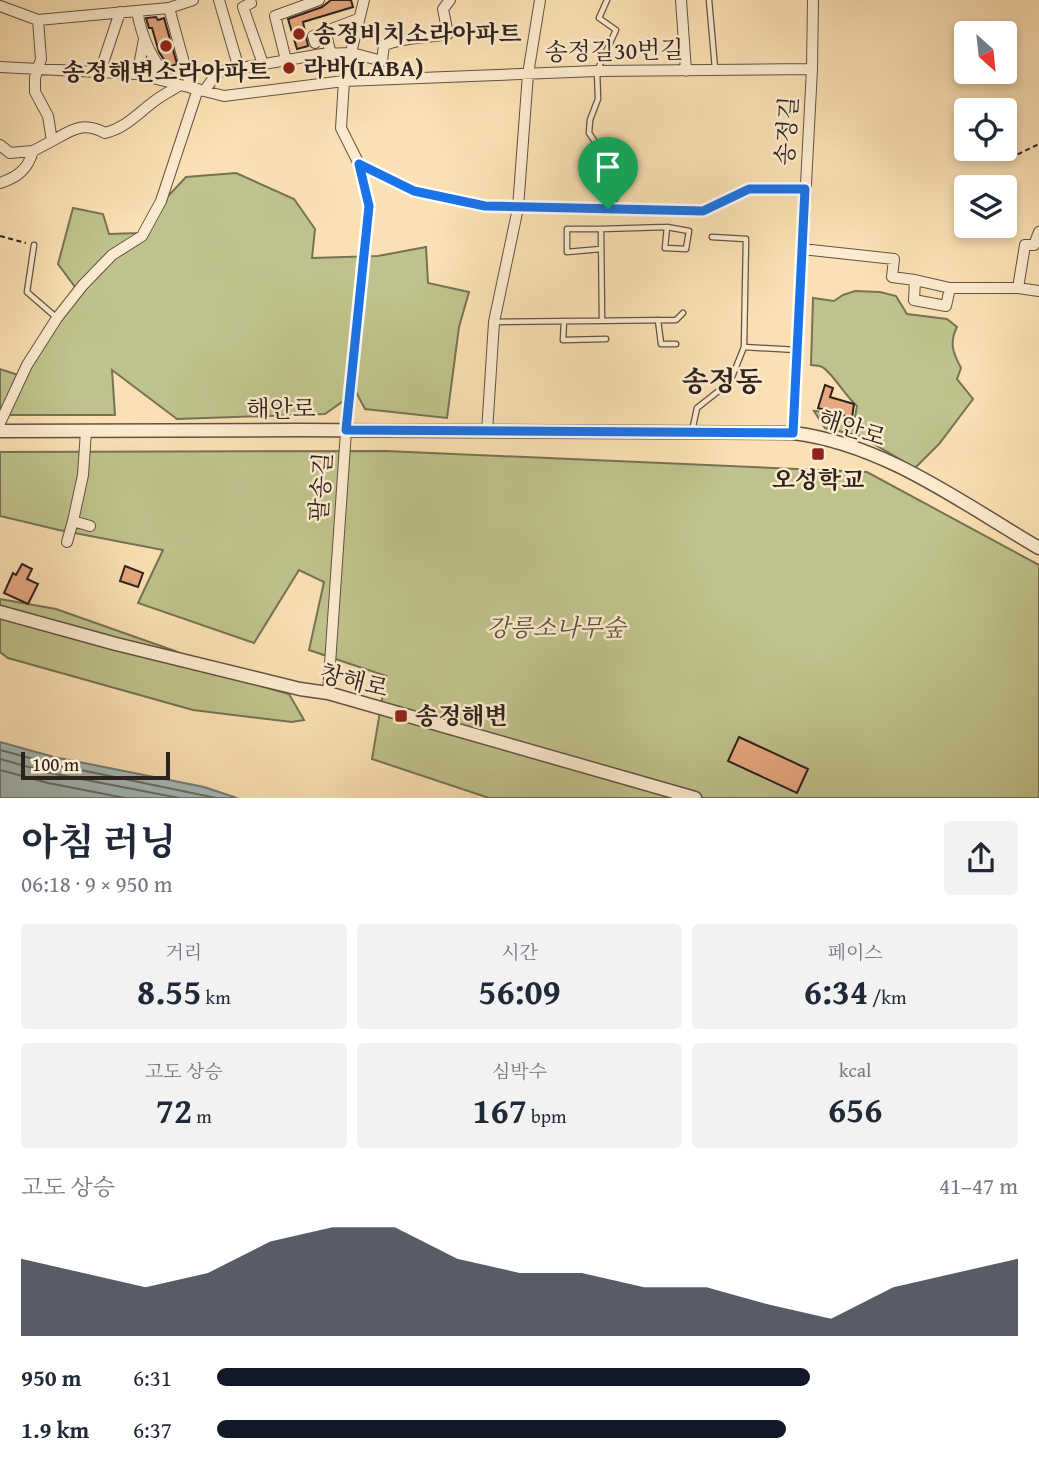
<!DOCTYPE html>
<html lang="ko">
<head>
<meta charset="utf-8">
<style>
  body { margin:0; font-family:"Gentium Book Plus","Noto Serif KR",serif; background:#f2f2f3; color:#1f2937; height:100vh; display:flex; flex-direction:column; font-size:26px; white-space:nowrap }
  * { box-sizing:border-box; margin:0 }
  p { font-size:23px; color:#747a83 }
  .icon { flex:none; width:38px; height:38px; fill:none; stroke:currentColor; stroke-width:2; stroke-linecap:round; stroke-linejoin:round }
  .map { position:relative; height:798px; overflow:hidden }
  .sheet { display:flex; flex-direction:column; background:#fff; flex:1 }
  .sheet>* { flex:none }
  .needle { width:46px; rotate:153deg }
  .controls { position:absolute; left:954px; top:21px; display:grid; gap:14px }
  .controls a { display:grid; place-items:center; width:63px; height:63px; border-radius:7px; background:#fff; box-shadow:0 4px 10px #0003; font-size:35px }
  .scale { position:absolute; left:21px; bottom:18px; width:149px; box-sizing:border-box; padding-left:7px; border:4px solid #2e221d; border-top:0; font-size:19px; line-height:24px; white-space:nowrap; color:#2e221d; -webkit-text-stroke:5px #fcebce; paint-order:stroke }
  .pin { position:absolute; display:grid; place-items:center; width:60px; height:60px; color:#fff; margin:-72px -30px; border-radius:50% 50% 50% 0; rotate:-45deg; box-shadow:0 0 7px #0007 }
  .pin .icon { rotate:45deg }
  .round { display:grid; place-items:center; flex:none; width:74px; height:74px; border-radius:7px; background:#f2f2f3 }
  .headline { display:flex; align-items:center; justify-content:space-between; height:119px; padding:0 21px }
  h1 { font-size:38px; font-weight:700; line-height:52px }
  .figures { display:grid; grid-template-columns:repeat(3,1fr); gap:10px; height:119px; padding:7px 21px }
  .figures div { display:grid; align-content:center; border-radius:7px; background:#f2f2f3; text-align:center }
  .figures b { font-size:35px; font-weight:700 }
  .figures small { font-size:19px; font-weight:400 }
  .figures p { font-size:19px }
  .chart { height:196px; padding:14px 21px }
  .chart p { display:flex; justify-content:space-between }
  .chart svg { width:100%; height:126px; margin-top:7px; fill:#111827; opacity:.7 }
  ul { padding:0 21px; list-style:none; font-size:23px }
  li { display:grid; grid-template-columns:112px 84px 1fr; align-items:center; height:52px }
  li i { height:18px; border-radius:9px; background:#111827 }
  .map>svg:first-child { display:block }
  .green { fill:#bfc28c; stroke:#767254; stroke-width:2 }
  .water { fill:#a3bab8; stroke:#747d7a; stroke-width:2 }
  .lines { fill:none; stroke-linecap:round; stroke-linejoin:round }
  .shore { stroke:#686e6a; stroke-width:2 }
  .building { fill:#e7a881; stroke:#2e221d; stroke-width:2 }
  .service-casing { stroke:#615243; stroke-width:7 }
  .minor-casing { stroke:#615243; stroke-width:12 }
  .tertiary-casing { stroke:#615243; stroke-width:15 }
  .path { stroke:#2e221d; stroke-width:2; stroke-dasharray:5 3.5; stroke-linecap:butt }
  .service { stroke:#fcebce; stroke-width:4.5 }
  .minor { stroke:#fcebce; stroke-width:10 }
  .tertiary { stroke:#fcebce; stroke-width:12 }
  .route-casing { stroke:#fff; stroke-width:14 }
  .route { stroke:#1a73e8; stroke-width:9 }
  .poi-dot { fill:#8f2418; stroke:#fcebce; stroke-width:2.5 }
  .labels { text-anchor:middle; stroke-width:5; stroke-linejoin:round; paint-order:stroke }
  .poi-label { font-size:24px; font-weight:bold; fill:#2e221d; stroke:#fcebce; text-anchor:start }
  .street-label { font-size:24px; fill:#2e221d; stroke:#fcebce }
  .park-label { font-size:24px; font-style:italic; fill:#5a523e; stroke:#fcebce }
  .quarter-label { font-size:28px; font-weight:bold; fill:#2e221d; stroke:#fcebce }
</style>
</head>
<body>
<div class="map">
<svg width="1039" height="798" viewBox="0 0 1039 798">
  <rect width="100%" height="100%" fill="#fae0b4"/>
  <filter id="stains"><feTurbulence type="fractalNoise" baseFrequency=".00286" numOctaves="4"/><feColorMatrix values="0 0 0 0 .2 0 0 0 0 .09 0 0 0 0 .02 0 0 0 .5 -.17"/></filter>
  <radialGradient id="worn" r=".72"><stop offset=".6" stop-color="#630" stop-opacity="0"/><stop offset="1" stop-color="#630" stop-opacity=".3"/></radialGradient>
  <path class="green" d="M236,173L294,199L315,229L312,258L378,256L426,247L428,283L469,292L459,327L447,418L365,409L356,392L325,414L177,419L112,370L115,415H0V369L18,375L78,291L58,264L73,208L103,214L109,234L140,233L157,208L186,177Z
    M855,291L880,292L896,296L907,314L947,319L957,327C949,343 953,353 961,368L957,379L973,399L939,444L915,468L860,436L825,428L814,411L834,413L838,420L855,417L857,406C845,396 832,372 822,367C819,365 815,366 811,365L813,298L834,301L843,295Z
    M386,451L867,472L1039,565V798H489L372,759L386,676L309,650L324,582L299,570L254,643L138,603L163,550L59,530L0,516V452Z
    M0,599L56,609L175,651L226,676L289,694L304,720L292,722L193,710L8,658L0,652Z"/>
  <path class="water" d="M0,742L54,757L204,787L237,798H0Z"/>
  <g class="lines">
    <path class="shore" d="M0,750L52,764L216,798
      M0,759L50,773L179,798
      M0,770L48,783L125,798"/>
  </g>
  <path class="building" d="M331,0H351L353,7L303,22L308,46L297,49L288,19L322,7Z
    M156,17L158,20L164,18L177,64L169,67L159,52L152,28H149L146,18Z
    M825,385L833,388L830,397L854,404L852,418L818,408Z
    M22,564L32,569L27,579L38,584L28,604L4,593L13,573L16,575Z
    M125,566L143,573L138,587L120,581Z
    M739,737L808,769L797,793L728,761Z"/>
  <g class="lines">
    <g class="service-casing">
      <path id="service" d="M607,0L599,18L616,30L597,71L598,99L590,120L589,133L606,158L620,191L609,208
        M709,0L715,68
        M601,229H567V252L601,249
        M712,237L746,239L744,347L797,350
        M34,245L27,292L57,318
        M658,320L661,344H676
        M564,321L563,340L606,339
        M602,321L601,229L667,227L665,248L686,249L689,231L667,227
        M495,322L676,320L683,313
        M692,431L697,408L730,382L744,347"/>
    </g>
    <g class="minor-casing">
      <path id="minor" d="M219,0L239,69
        M250,0L251,3L243,7L263,64
        M681,0L686,71
        M0,6L38,20L169,8L193,0
        M169,8L191,88
        M137,11C142,39 152,60 171,82
        M38,20L41,59L35,78V92L48,116L52,141C72,130 82,121 105,133C125,128 136,115 152,103C160,96 171,91 180,85
        M325,31L331,54
        M144,39L139,66L164,74
        M315,43L313,36L358,19
        M286,60L275,16L319,0
        M0,67L137,74L224,96L344,81L597,71L812,69
        M100,72L120,12
        M204,91L218,72L322,54L352,53L382,61L384,45C405,37 426,38 448,34L443,9L450,0
        M0,145L10,153L33,151L52,141
        M359,164L414,191L485,206L703,211L749,189H805
        M0,183C18,177 28,169 33,151
        M802,249L894,259L892,277L915,280L914,300L946,306L950,288L915,280
        M950,288H1018L1039,291
        M1018,288L1025,245H1034L1039,232
        M0,423L27,365L57,318L83,285L112,255L142,236L161,201L198,89
        M86,431L83,475L73,521L90,526
        M487,432L494,322L518,208L528,74L540,0
        M793,433L812,69L813,0
        M67,542L73,521
        M328,693L346,431L369,206L359,164L341,128L344,81L364,0"/>
    </g>
    <g class="tertiary-casing">
      <path id="tertiary" d="M0,431L297,430L793,433C884,444 962,503 1039,548
        M0,612L116,644L300,689L328,693L695,798"/>
    </g>
    <path class="path" d="M1010,158L1039,144
      M0,236L26,243"/>
    <use href="#service" class="service"/>
    <use href="#minor" class="minor"/>
    <use href="#tertiary" class="tertiary"/>
  </g>
  <g class="lines">
    <g class="route-casing">
      <path id="route" d="M359,164L414,191L485,206L703,211L749,189H805L793,433L346,430L369,206Z"/>
    </g>
    <use href="#route" class="route"/>
  </g>
  <g class="poi-dot">
    <circle cx="299" cy="34" r="7"/>
    <circle cx="166" cy="46" r="7"/>
    <circle cx="289" cy="68" r="7"/>
    <rect x="811" y="447" width="14" height="14" rx="3.5"/>
    <rect x="394" y="709" width="14" height="14" rx="3.5"/>
  </g>
  <g class="labels">
    <g class="poi-label">
      <text x="313" y="42">송정비치소라아파트</text>
      <text x="303" y="76">라바(LABA)</text>
      <text x="166" y="80" text-anchor="middle">송정해변소라아파트</text>
      <text x="818" y="488" text-anchor="middle">오성학교</text>
      <text x="415" y="724">송정해변</text>
    </g>
    <g class="street-label">
      <text transform="translate(614 51) rotate(-1)" y="8">송정길30번길</text>
      <text transform="translate(787 131) rotate(-86)" y="8">송정길</text>
      <text x="281" y="417">해안로</text>
      <text transform="translate(852 428) rotate(18)" y="8">해안로</text>
      <text transform="translate(321 487) rotate(-86)" y="8">팔송길</text>
      <text transform="translate(354 681) rotate(14)" y="8">창해로</text>
    </g>
    <g class="park-label">
      <text x="556" y="636">강릉소나무숲</text>
    </g>
    <g class="quarter-label">
      <text x="722" y="391">송정동</text>
    </g>
  </g>
  <rect width="100%" height="100%" filter="url(#stains)"/>
  <rect width="100%" height="100%" fill="url(#worn)"/>
</svg>
<div class="controls">
<a><svg class="needle" viewBox="-14 -14 28 28"><path d="M0-13l5 13h-10z" fill="#e53935"/><path d="M0 13l5-13h-10z" fill="#747a83"/></svg></a>
<a><svg class="icon" aria-label="locate" viewBox="0 0 24 24"><circle cx="12" cy="12" r="6"/><path d="M12 2v4M12 18v4M2 12h4M18 12h4"/></svg></a>
<a><svg class="icon" aria-label="layers" viewBox="0 0 24 24"><path d="M12 4l9 5-9 5-9-5zM3 14l9 5 9-5"/></svg></a>
</div>
<div class="scale">100 m</div>
<div class="pin" style="left:608px;top:209px;background:#1e9e55"><svg class="icon" aria-label="arrive" viewBox="0 0 24 24"><path d="M6 21V4h12l-3 4 3 4H6"/></svg></div>
</div>
<section class="sheet">
<div class="headline"><div><h1>아침 러닝</h1><p>06:18 · 9 × 950 m</p></div><a class="round"><svg class="icon" aria-label="share" viewBox="0 0 24 24"><path d="M12 15V3M7 8l5-5 5 5M5 13v7h14v-7"/></svg></a></div>
<div class="figures">
<div><p>거리</p><b>8.55<small> km</small></b></div>
<div><p>시간</p><b>56:09</b></div>
<div><p>페이스</p><b>6:34<small> /km</small></b></div>
</div>
<div class="figures">
<div><p>고도 상승</p><b>72<small> m</small></b></div>
<div><p>심박수</p><b>167<small> bpm</small></b></div>
<div><p>kcal</p><b>656</b></div>
</div>
<div class="chart"><p><span>고도 상승</span>41–47 m</p>
<svg viewBox="0 0 160 44" preserveAspectRatio="none"><path d="M0 44V17L10 22L20 27L30 22L40 11L50 6L60 6L70 17L80 22L90 22L100 27L110 27L120 33L130 38L140 27L150 22L160 17V44z"/></svg>
</div>
<ul>
<li><b>950 m</b>6:31<i style="width:74%"></i></li>
<li><b>1.9 km</b>6:37<i style="width:71%"></i></li>
</ul>
</section>
</body>
</html>
